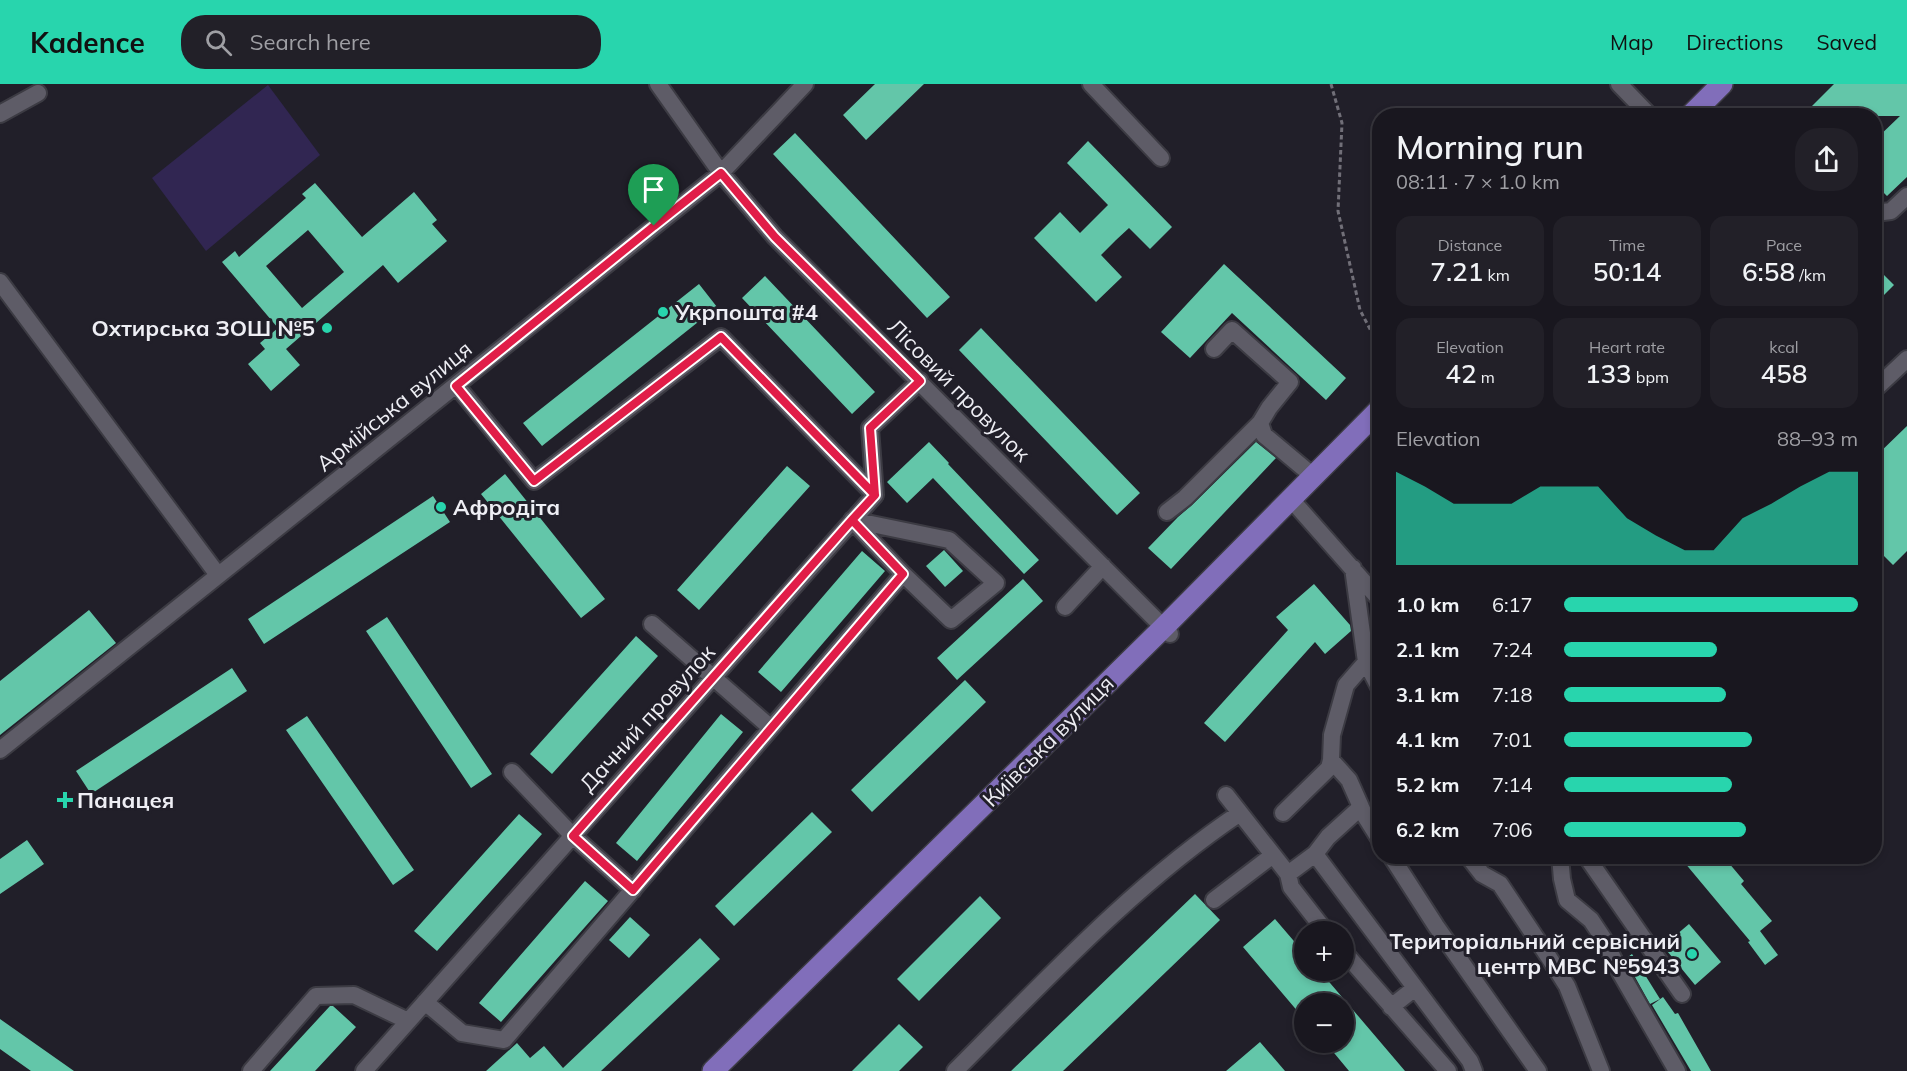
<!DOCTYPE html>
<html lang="en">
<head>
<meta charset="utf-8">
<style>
  body { margin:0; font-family:Mulish,sans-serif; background:#222028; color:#f1f3f6; height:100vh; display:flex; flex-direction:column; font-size:22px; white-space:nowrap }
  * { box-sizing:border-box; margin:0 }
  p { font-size:20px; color:#9f9fa4 }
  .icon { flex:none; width:33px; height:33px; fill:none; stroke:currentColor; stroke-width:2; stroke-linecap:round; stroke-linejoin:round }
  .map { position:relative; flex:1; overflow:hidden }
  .drawer { position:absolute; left:1372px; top:24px; width:510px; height:756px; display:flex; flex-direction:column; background:#19171f; border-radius:24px; box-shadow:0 3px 9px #0003,0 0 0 2px #37363d }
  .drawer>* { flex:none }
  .buttons { position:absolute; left:1294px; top:837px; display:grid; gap:12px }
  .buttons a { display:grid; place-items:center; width:60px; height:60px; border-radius:50%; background:#19171f; box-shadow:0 3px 9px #0003,0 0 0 2px #37363d; font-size:30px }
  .pin { position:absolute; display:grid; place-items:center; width:51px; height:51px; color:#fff; margin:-62px -26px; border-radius:50% 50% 50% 0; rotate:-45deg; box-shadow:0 0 6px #0007 }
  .pin .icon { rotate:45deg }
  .round { display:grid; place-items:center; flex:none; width:63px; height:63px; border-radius:24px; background:#222028 }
  .overview { display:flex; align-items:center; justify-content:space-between; height:102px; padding:0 24px }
  h1 { font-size:33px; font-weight:600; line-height:45px }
  .figures { display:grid; grid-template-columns:repeat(3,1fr); gap:9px; height:102px; padding:6px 24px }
  .figures div { display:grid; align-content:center; border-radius:15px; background:#222028; text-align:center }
  .figures b { font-size:26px; font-weight:600 }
  .figures small { font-size:16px; font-weight:400 }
  .figures p { font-size:16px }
  .chart { height:168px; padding:12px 24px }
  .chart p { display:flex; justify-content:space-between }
  .chart svg { width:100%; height:108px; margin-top:6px; fill:#28d5ad; opacity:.7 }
  ul { padding:0 24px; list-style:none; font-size:20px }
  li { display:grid; grid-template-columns:96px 72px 1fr; align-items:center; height:45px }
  li i { height:15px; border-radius:8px; background:#28d5ad }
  header { display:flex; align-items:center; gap:36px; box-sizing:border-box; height:84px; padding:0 30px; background:#28d5ad; color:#111 }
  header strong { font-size:28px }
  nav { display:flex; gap:33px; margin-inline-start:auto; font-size:21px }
  .search { width:420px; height:54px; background:#222028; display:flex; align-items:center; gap:15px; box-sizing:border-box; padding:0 21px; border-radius:24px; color:#9f9fa4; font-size:22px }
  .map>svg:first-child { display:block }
  .green { fill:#312652 }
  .building { fill:#63c6a9; fill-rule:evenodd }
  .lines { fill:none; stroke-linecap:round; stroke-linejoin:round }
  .minor-casing { stroke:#3c3b43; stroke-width:20 }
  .major-casing { stroke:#3c3b43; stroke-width:24 }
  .path { stroke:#716f78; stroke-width:3; stroke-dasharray:4.5 3; stroke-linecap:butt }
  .minor { stroke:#5e5c67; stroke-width:16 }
  .major { stroke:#816eba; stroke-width:21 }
  .route-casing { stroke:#fff; stroke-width:12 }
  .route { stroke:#e11d48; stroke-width:8 }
  .poi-dot { fill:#28d5ad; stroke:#211f29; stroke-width:2 }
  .labels { text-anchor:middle; stroke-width:6; stroke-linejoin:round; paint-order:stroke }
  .poi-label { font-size:22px; font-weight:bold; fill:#eeeef4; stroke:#211f29; text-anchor:start }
  .street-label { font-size:22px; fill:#eeeef4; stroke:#211f29 }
</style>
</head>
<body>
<header>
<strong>Kadence</strong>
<div class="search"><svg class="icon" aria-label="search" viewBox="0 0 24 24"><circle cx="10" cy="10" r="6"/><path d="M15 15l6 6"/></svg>Search here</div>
<nav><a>Map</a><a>Directions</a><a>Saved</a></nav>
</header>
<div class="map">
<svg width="1907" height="987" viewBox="0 0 1907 987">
  <rect width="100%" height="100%" fill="#211f29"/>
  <path class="green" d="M268,1L320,71L206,167L152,94Z"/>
  <path class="building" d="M875,0H924L866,56L843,31Z
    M1834,0H1907V93L1887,112L1875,100V56L1900,32H1802Z
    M795,49L950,213L927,234L773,70Z
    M1088,57L1172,143L1150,165L1129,144L1116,156L1101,171L1122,193L1096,218L1034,154L1060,128L1080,149L1108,121L1067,79Z
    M315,99L362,153L414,108L437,136L432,140L447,157L398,199L383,181L286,265L300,281L271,307L248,280L265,265L260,259L278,244L222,178L235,167L239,173L306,114L302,110ZM308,146L344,188L302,224L266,182Z
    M1224,180L1346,294L1326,316L1232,229L1190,274L1161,248Z
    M1875,182L1894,201L1875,220Z
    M765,192L875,308L852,330L742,214Z
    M699,200L717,223L542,362L523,339Z
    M981,244L1140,409L1117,431L959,266Z
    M1907,342V467L1893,481L1875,463V373Z
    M929,358L949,379L948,380L1039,476L1024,490L933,394L907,419L887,398Z
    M1256,358L1276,374L1171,485L1148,464L1178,433L1192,421Z
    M787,382L810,402L699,526L677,506Z
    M505,390L605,515L581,534L481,410Z
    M433,412L450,438L264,560L248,535Z
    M944,466L963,487L945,503L926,482Z
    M862,467L885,487L781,608L758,588Z
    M1023,495L1043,517L957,596L937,574Z
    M1314,500L1350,541L1351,547L1325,570L1315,558L1225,658L1204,639L1288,546L1276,533Z
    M89,526L116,559L0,651V597Z
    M387,533L492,690L471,704L366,547Z
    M636,552L658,572L552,690L530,670Z
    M232,584L247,607L91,710L76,687Z
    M965,596L986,618L872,728L851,706Z
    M721,630L743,648L637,777L616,759Z
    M307,632L414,786L393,801L286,646Z
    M812,728L832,748L734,842L715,822Z
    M519,730L542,750L437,867L414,847Z
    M27,756L44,780L0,810V775Z
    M1679,772H1723L1744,797L1741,800L1772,837L1760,847L1778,871L1765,881L1748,858L1750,857Z
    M585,797L608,817L501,938L479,919Z
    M1195,810L1220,836L1063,987H1011Z
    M980,812L1001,834L919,917L897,895Z
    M630,833L650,851L629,874L609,856Z
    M1275,835L1305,870V886H1319L1405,987H1349L1325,958H1344V920H1305V936L1243,863Z
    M1689,840L1721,878L1695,901L1663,862Z
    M700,854L720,875L601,987H486L517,959L530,974L544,962L563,984Z
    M1632,870L1660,915L1650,920L1625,875Z
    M1663,913L1675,930L1678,929L1711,987H1691L1652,921Z
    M330,922H333L356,943L315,987H270Z
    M0,935L74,987H31L0,965Z
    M899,940L923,963L899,987H852Z
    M1260,958L1285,987H1226Z"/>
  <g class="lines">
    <g class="minor-casing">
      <path id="minor" d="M658,0L721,89L775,153L1170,550
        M1091,0L1161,74
        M1619,0L1650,32
        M0,30L38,9
        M1875,129L1891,127L1907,112
        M0,198L218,491
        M1214,265L1232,246L1290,298L1269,324L1260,339L1264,351L1313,392
        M456,301L534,397L721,253L875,411
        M1875,305L1907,275
        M1297,422L1380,516
        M1167,428L1185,414L1260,339
        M852,436L949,456L996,499L951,536L903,490
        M1353,484L1366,578L1380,605
        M1065,523L1103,482
        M652,540L771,644
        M1366,578L1346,601L1332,651L1331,676L1349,696L1365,732L1380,756
        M0,666L721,89L805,0
        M512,688L573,752L633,806
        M1226,711L1288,790L1315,770L1328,753L1361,723
        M1283,729L1329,684L1331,676
        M1315,770L1470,977L1474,987
        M1391,772L1436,842L1538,987
        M1468,772L1482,790L1500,800L1548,872L1567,902L1601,987
        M1560,772L1562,795L1567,816L1591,836L1603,854L1621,890L1677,987
        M1586,772L1682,910
        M1288,790L1291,803L1326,848
        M1214,816L1273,771
        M1344,868L1448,987
        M425,918L462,949L504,956L903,490L852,436
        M1391,923L1415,904
        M251,987L316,912L354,911L408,937
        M364,987L875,411L870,344L920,297
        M955,987C1045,897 1134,800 1240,729"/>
    </g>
    <g class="major-casing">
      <path id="major" d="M1690,32L1722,0
        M713,987L1164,543L1380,325"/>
    </g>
    <path class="path" d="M1331,0L1342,39L1338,127L1360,226L1380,264"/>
    <use href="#minor" class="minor"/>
    <use href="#major" class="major"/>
  </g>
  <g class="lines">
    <g class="route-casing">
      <path id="route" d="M654,142L721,89L775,153L920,297L870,344L875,411L852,436L573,752L633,806L903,490L852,436L875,411L721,253L534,397L456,302L654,142"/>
    </g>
    <use href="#route" class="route"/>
  </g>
  <g class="poi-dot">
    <circle cx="663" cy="228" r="6"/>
    <circle cx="327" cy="244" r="6"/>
    <circle cx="441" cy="423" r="6"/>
    <path d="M62 707h6v6h6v6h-6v6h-6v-6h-6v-6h6z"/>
    <circle cx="1692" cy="870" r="6"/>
  </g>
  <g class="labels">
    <g class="poi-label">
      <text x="675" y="236">Укрпошта #4</text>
      <text x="315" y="252" text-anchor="end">Охтирська ЗОШ №5</text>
      <text x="453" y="431">Афродіта</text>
      <text x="77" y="724">Панацея</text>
      <text x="1680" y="865" text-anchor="end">Територіальний сервісний<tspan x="1680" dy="25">центр МВС №5943</tspan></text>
    </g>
    <g class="street-label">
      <text transform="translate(959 306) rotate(45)" y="8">Лісовий провулок</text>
      <text transform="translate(394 322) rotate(-39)" y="8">Армійська вулиця</text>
      <text transform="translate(647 634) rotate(-48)" y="8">Дачний провулок</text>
      <text transform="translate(1048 657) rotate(-45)" y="8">Київська вулиця</text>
    </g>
  </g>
</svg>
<div class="buttons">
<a>+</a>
<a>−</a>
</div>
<div class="pin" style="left:654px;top:142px;background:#1e9e55"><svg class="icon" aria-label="arrive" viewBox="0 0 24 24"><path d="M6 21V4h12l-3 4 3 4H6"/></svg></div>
<section class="drawer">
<div class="overview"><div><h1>Morning run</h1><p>08:11 · 7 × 1.0 km</p></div><a class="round"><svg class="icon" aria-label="share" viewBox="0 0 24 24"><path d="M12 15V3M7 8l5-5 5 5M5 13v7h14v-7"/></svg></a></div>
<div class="figures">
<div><p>Distance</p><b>7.21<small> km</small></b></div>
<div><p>Time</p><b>50:14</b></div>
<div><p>Pace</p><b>6:58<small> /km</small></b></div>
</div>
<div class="figures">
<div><p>Elevation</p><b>42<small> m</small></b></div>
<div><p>Heart rate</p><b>133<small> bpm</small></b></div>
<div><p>kcal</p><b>458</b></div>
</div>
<div class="chart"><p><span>Elevation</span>88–93 m</p>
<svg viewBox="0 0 160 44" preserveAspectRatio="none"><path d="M0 44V6L10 12L20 19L30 19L40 19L50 12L60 12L70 12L80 25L90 32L100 38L110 38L120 25L130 19L140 12L150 6L160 6V44z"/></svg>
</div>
<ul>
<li><b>1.0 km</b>6:17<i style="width:100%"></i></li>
<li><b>2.1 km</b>7:24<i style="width:52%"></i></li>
<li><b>3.1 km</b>7:18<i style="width:55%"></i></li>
<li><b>4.1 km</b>7:01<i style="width:64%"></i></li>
<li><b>5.2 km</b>7:14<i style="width:57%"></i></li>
<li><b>6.2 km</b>7:06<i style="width:62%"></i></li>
</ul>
</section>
</div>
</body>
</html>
